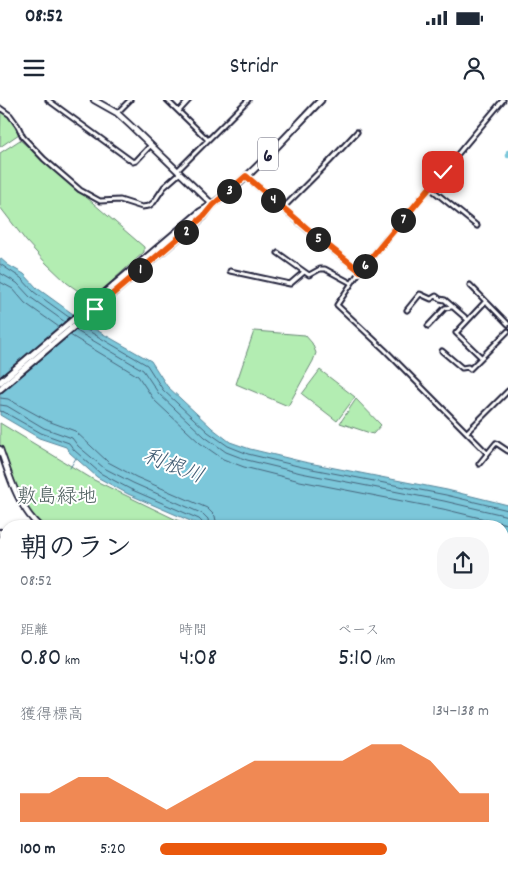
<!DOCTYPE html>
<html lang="ja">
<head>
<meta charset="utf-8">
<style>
  body { margin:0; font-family:Dekko,"Klee One",sans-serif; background:#f6f6f7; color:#1f2937; height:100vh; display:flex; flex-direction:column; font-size:19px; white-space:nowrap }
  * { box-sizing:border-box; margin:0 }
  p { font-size:16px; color:#747a83 }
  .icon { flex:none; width:28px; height:28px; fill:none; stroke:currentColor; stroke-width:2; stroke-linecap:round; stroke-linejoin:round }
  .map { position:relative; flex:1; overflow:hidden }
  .side { position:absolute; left:0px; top:420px; width:509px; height:359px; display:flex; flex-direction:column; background:#fff; border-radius:20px 20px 0 0; box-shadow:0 1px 4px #0004 }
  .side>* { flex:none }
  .pin { position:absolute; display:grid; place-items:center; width:42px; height:42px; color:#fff; margin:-21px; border-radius:10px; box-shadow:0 2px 8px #0006 }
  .km { position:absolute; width:25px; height:25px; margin:-12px; border-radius:50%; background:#222; color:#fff; font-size:14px; line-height:25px; text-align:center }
  .round { display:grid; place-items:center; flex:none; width:52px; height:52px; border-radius:20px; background:#f6f6f7 }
  .summary { display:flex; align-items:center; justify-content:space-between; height:85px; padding:0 20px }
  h1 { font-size:28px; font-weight:600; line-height:38px }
  .figures { display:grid; grid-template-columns:repeat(3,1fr); gap:8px; height:85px; padding:5px 20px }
  .figures div { display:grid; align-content:center }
  .figures b { font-size:25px; font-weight:600 }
  .figures small { font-size:14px; font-weight:400 }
  .figures p { font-size:14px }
  .chart { height:140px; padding:10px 20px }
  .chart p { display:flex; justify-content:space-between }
  .chart svg { width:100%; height:90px; margin-top:5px; fill:#ea580c; opacity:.7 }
  ul { padding:0 20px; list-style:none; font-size:16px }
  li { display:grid; grid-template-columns:80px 60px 1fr; align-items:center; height:38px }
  li i { height:12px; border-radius:6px; background:#ea580c }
  .status { display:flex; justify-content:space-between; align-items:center; height:35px; padding:0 25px; background:#fff; direction:ltr }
  .status svg { height:14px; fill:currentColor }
  header { display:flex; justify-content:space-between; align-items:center; height:65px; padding:0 20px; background:#fff; font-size:22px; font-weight:600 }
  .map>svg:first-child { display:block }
  .green { fill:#b3edb2; stroke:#6a8876 }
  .water { fill:#7bc7da; stroke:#57859a }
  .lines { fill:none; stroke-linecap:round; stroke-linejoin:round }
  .shore { stroke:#46647b; stroke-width:1 }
  .stream { stroke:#57859a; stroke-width:1 }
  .canal { stroke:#7bc7da; stroke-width:4.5 }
  .street-casing { stroke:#22223b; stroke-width:7 }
  .secondary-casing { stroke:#22223b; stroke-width:8 }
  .primary-casing { stroke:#22223b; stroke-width:9 }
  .street { stroke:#fff; stroke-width:3 }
  .secondary { stroke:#fff; stroke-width:4.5 }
  .primary { stroke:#fff; stroke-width:5 }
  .route-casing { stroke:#fff; stroke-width:10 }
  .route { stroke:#ea580c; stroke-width:6 }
  .labels { text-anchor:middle; stroke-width:4; stroke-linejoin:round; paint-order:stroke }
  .shield { fill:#fff; stroke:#646476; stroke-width:1 }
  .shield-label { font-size:19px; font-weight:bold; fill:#22223b }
  .park-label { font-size:20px; fill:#4e5f5f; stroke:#fff }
  .water-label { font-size:21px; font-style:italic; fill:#415c73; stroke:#fff }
</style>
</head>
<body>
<div class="status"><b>08:52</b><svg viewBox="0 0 49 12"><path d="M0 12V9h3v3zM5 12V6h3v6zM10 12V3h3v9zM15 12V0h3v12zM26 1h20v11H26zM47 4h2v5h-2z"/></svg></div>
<header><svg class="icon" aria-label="menu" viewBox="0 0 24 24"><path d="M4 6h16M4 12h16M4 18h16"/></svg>Stridr<svg class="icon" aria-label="person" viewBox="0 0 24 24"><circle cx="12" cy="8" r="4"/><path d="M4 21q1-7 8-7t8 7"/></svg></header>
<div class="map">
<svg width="508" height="778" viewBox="0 0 508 778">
  <rect width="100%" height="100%" fill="#fff"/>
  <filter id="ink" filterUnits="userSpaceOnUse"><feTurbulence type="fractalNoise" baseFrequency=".02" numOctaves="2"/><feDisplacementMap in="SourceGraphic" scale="10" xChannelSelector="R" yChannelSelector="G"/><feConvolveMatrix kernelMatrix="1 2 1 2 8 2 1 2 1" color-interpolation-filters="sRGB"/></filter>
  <g filter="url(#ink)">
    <path class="green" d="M1,10L10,19L19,34L0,47Z
      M20,40L144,147V152L91,200L67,183L46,163L26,141L0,107V53Z
      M254,231L305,235L312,243L316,253L313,261L288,306L236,284Z
      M320,270L355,297L337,321L302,294Z
      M356,299L381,325L373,334L340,323Z
      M0,323L94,380L189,426H43L34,418L22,401L0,344Z
      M502,514L508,515V596L503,595Z
      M508,648V778H388V773L502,772V650Z
      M210,773H270L264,778H222Z"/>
    <path class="water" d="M0,158L8,165L24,174L37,188L91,227L151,261L167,286L212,328L230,342L250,349L304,362L447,390L508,405V500L503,499L502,426H202L128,394L97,377L70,353L66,347L39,338L0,315Z"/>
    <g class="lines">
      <path class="shore" d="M0,164L21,178L34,192L70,218
        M0,173L17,183L30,197L65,222
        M0,182L13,189L25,203L59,227
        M80,226L147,265L163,290L208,332L228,346L248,354L302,367L446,395L508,410
        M75,230L143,270L159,294L205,337L226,352L247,360L301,373L444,401L508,416
        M70,235L138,276L154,300L200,343L223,359L244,367L300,381L443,409L497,422L508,424
        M0,298L8,299L48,321L75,331L108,362L136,377L207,408L215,416L217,426
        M0,305L7,306L44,328L72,338L78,346L104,368L133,383L203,414L208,419L209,426
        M0,311L4,312L41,333L69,343L74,350L100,373L130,389L199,419L202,422L203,426"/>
      <path class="stream" d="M70,368L76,358
        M0,565L6,568"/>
      <path class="canal" d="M508,52V56"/>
      <g class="street-casing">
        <path id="street" d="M48,0L133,62L136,61L151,45
          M167,0L208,40
          M0,8L10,15L18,26L23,37L44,59L80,90L100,101L120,100L142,107L149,106L154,102L164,87L180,73
          M179,11L189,0
          M117,13L130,0
          M178,70L248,0
          M246,76L316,137L360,171
          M430,88L477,126
          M283,108L329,62L357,32
          M278,153L309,175L320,169H325L351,183
          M230,171L290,184L304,172
          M470,185L508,224
          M407,210L420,194L431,199L436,196L440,199L445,200L468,220
          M428,226L445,208L451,207
          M442,251L462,268L468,267L470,269L508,231
          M481,257L456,233L485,202
          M467,332L508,291
          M487,353L385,250L337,205L360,171L503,0
          M479,364L496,343L508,351
          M0,646L6,649
          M0,705L6,710
          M0,744L6,748
          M0,762L6,753
          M43,772L51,778
          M89,772L97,778
          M204,774L208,778
          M60,778L64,772"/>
      </g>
      <g class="secondary-casing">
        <path id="secondary" d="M94,0L117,13L130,25L213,105
          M0,349C10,377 17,405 39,426
          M0,432L6,441
          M0,496L6,491
          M0,531L6,539
          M502,598L508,599
          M502,647L508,646
          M0,662L6,665
          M116,772L119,778
          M21,778L25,772
          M200,778L201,772"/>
      </g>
      <g class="primary-casing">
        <path id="primary" d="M0,282L200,112C241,89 287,35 321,0
          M0,289L204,116L211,106"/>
      </g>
      <use href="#street" class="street"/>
      <use href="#secondary" class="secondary"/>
      <use href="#primary" class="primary"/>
    </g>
  </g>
  <g class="lines" filter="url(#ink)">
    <g class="route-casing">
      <path id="route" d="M95,209L204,116L213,105L246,76L316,136L360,171L443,72"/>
    </g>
    <use href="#route" class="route"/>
  </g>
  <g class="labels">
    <rect class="shield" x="258" y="37.5" width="20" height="33" rx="4"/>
    <g class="shield-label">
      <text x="268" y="61">6</text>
    </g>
    <g class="park-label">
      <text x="57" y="402">敷島緑地</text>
    </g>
    <g class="water-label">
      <text transform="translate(174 365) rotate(21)" y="7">利根川</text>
    </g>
  </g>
</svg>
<div class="pin" style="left:95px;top:209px;background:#1e9e55"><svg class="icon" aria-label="arrive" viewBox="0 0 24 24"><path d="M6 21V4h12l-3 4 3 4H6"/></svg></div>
<div class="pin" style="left:443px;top:72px;background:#d93025"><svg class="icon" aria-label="check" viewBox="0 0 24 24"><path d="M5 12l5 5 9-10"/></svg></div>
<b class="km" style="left:140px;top:170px">1</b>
<b class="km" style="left:186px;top:132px">2</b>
<b class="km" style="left:229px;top:91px">3</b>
<b class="km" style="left:273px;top:100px">4</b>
<b class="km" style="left:318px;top:139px">5</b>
<b class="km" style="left:365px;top:166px">6</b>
<b class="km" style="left:403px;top:120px">7</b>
<section class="side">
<div class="summary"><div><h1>朝のラン</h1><p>08:52</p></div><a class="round"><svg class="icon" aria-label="share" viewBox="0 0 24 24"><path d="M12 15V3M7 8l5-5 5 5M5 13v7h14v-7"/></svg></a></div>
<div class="figures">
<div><p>距離</p><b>0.80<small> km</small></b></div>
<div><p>時間</p><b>4:08</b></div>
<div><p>ペース</p><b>5:10<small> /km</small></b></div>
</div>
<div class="chart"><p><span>獲得標高</span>134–138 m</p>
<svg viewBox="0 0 160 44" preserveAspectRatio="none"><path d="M0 44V30L10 30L20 22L30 22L40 30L50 38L60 30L70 22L80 14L90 14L100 14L110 14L120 6L130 6L140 14L150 30L160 30V44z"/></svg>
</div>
<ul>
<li><b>100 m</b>5:20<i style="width:69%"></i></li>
</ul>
</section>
</div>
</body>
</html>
